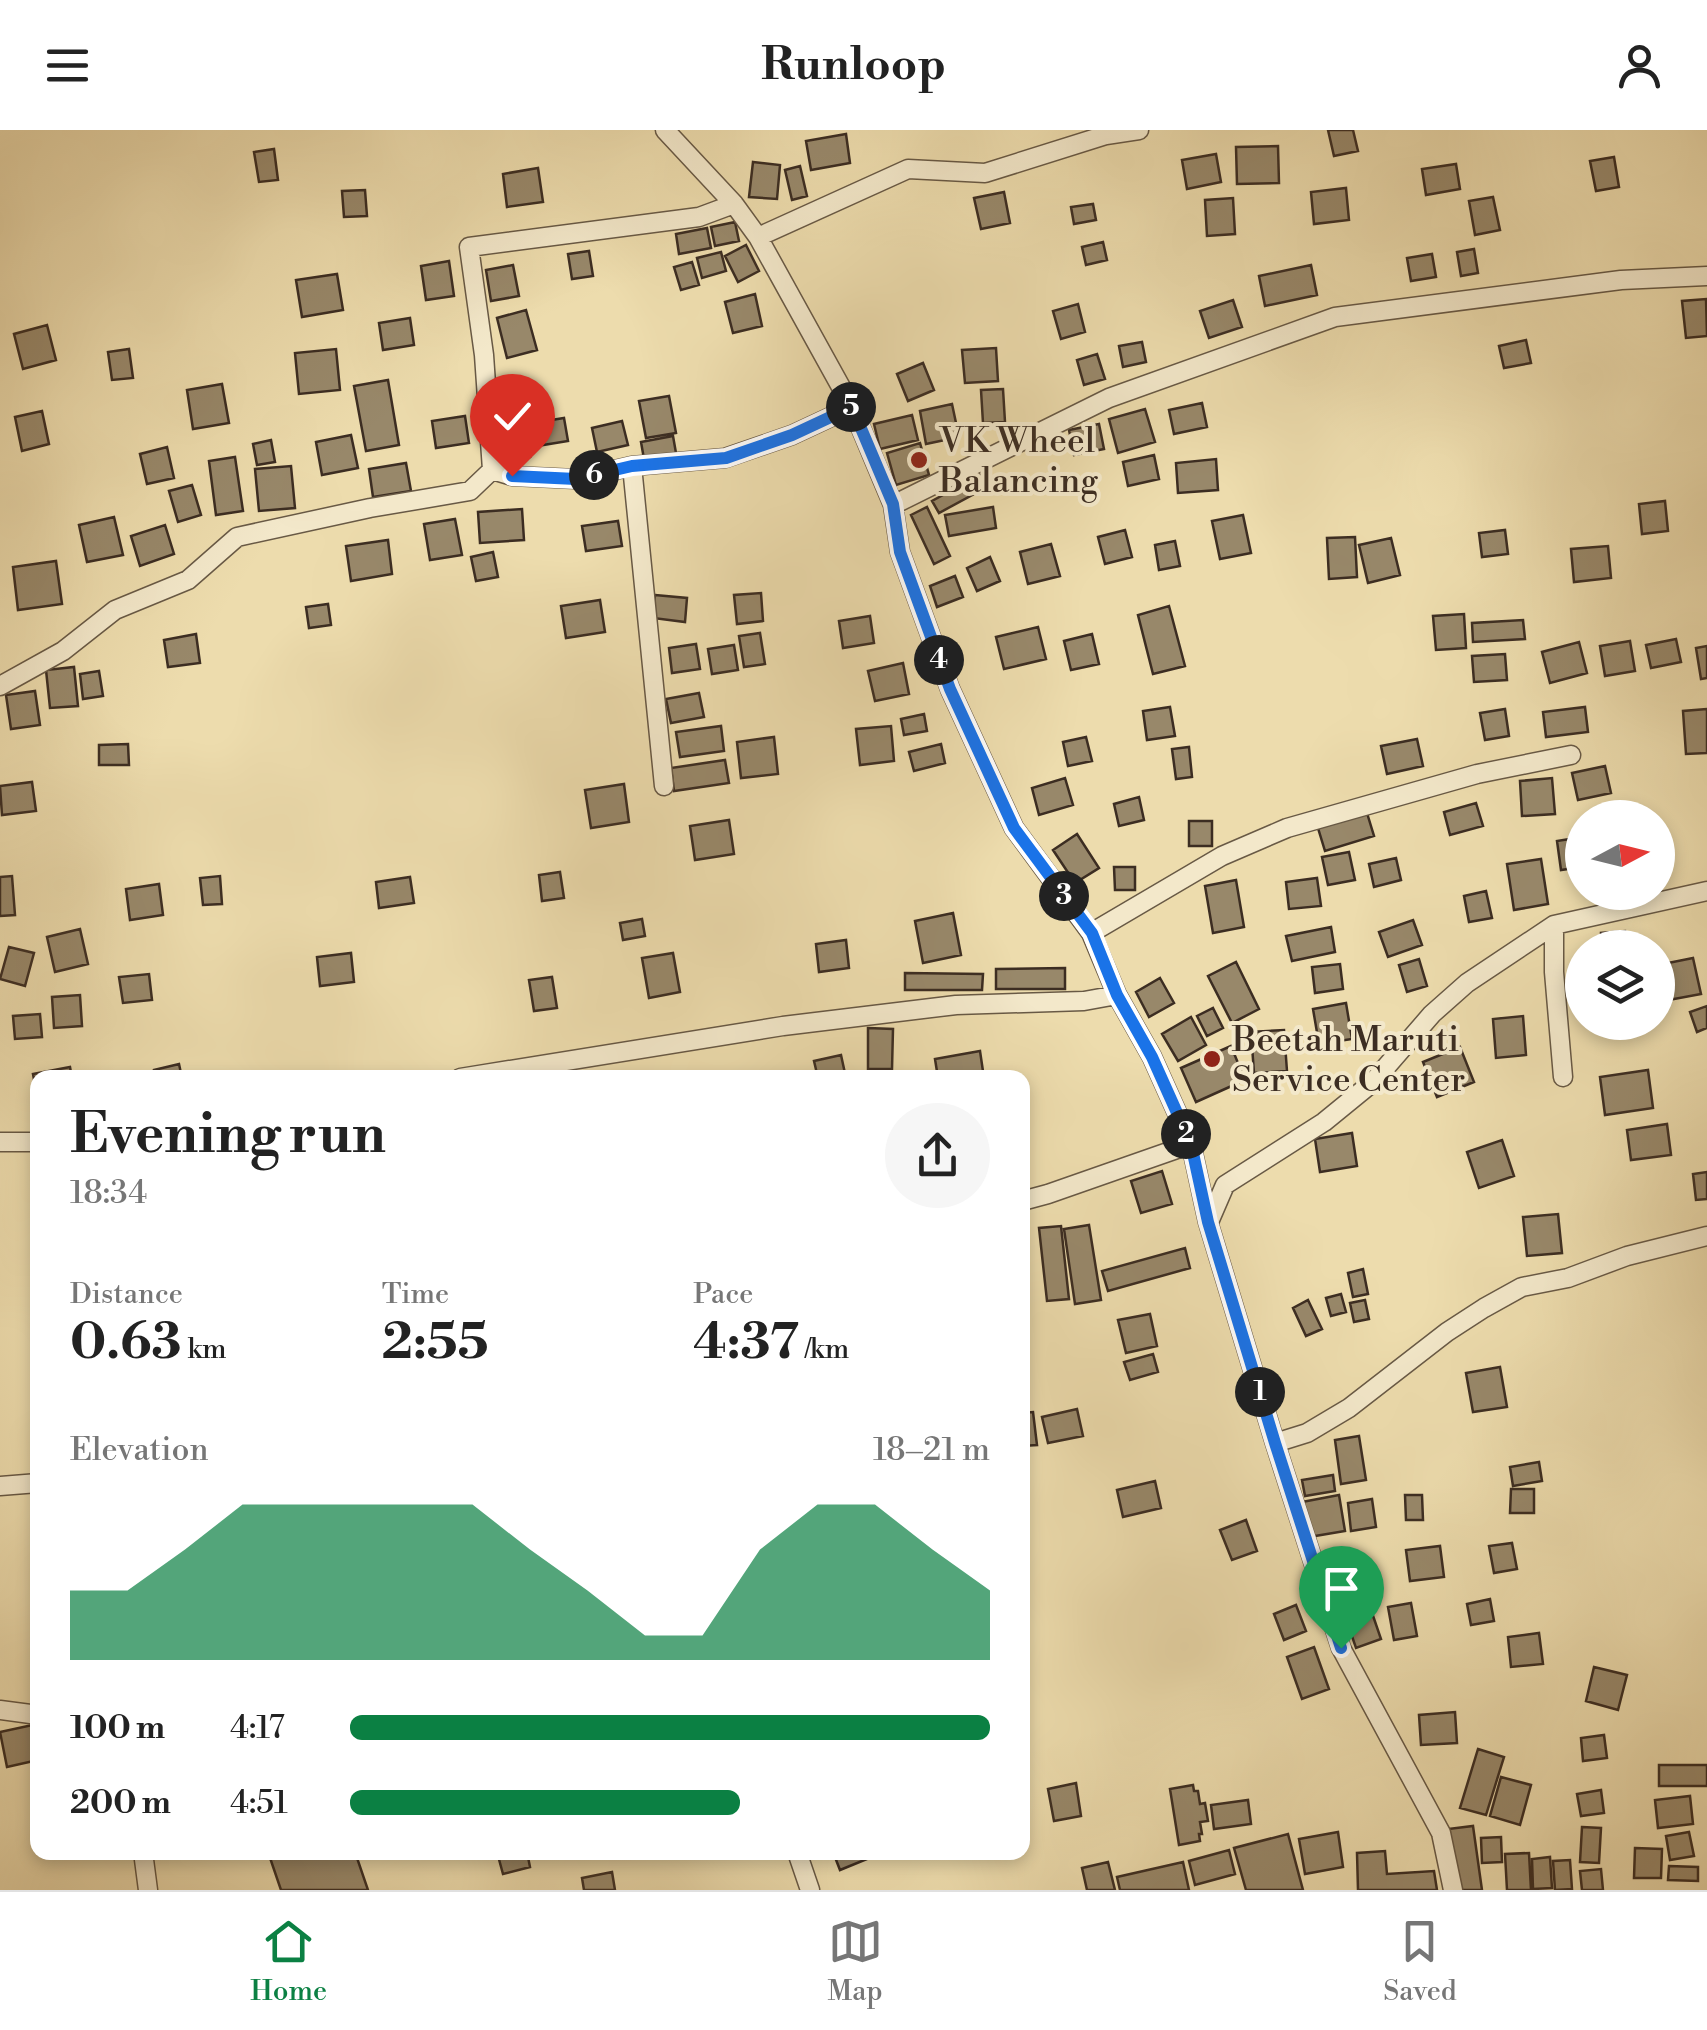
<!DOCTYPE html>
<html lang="en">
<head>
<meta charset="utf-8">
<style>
  body { margin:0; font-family:"Libre Bodoni",serif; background:#f6f6f6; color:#222; height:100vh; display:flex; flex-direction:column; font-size:38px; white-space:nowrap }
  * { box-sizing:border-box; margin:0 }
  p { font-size:32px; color:#767676 }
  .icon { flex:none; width:55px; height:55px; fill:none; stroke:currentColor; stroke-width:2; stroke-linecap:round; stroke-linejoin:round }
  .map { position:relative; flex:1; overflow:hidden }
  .side { position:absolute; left:30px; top:940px; width:1000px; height:790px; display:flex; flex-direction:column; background:#fff; border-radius:20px; box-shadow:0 5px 15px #0003 }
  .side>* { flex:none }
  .needle { width:65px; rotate:83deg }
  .buttons { position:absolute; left:1565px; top:670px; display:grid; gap:20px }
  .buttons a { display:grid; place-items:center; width:110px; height:110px; border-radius:50%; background:#fff; box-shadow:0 5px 15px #0003; font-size:50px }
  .pin { position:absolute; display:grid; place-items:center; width:85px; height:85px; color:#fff; margin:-102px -42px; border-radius:50% 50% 50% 0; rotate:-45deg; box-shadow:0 0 10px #0007 }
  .pin .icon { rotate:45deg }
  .km { position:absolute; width:50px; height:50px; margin:-25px; border-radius:50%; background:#222; color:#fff; font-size:28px; line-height:50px; text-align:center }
  .round { display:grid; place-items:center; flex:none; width:105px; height:105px; border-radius:52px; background:#f6f6f6 }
  .head { display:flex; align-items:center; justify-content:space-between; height:170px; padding:0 40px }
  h1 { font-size:55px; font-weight:700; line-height:75px }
  .metrics { display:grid; grid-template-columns:repeat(3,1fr); gap:15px; height:170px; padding:10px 40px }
  .metrics div { display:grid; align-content:center }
  .metrics b { font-size:50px; font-weight:700 }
  .metrics small { font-size:28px; font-weight:400 }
  .metrics p { font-size:28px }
  .chart { height:280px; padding:20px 40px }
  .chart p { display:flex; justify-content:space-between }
  .chart svg { width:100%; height:180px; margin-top:10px; fill:#0b8043; opacity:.7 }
  ul { padding:0 40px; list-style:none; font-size:32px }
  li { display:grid; grid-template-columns:160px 120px 1fr; align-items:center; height:75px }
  li i { height:25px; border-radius:12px; background:#0b8043 }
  header { display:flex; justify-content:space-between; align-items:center; height:130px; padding:0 40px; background:#fff; font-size:45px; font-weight:700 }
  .tabs { display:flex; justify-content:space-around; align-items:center; height:140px; border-top:2px solid #e0e0e0; background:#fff; font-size:28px; color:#767676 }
  .tabs a { display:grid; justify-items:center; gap:5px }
  .tabs .on { color:#0b8043 }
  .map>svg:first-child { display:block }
  .building { fill:#98886a; stroke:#3c2d22; stroke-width:2.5 }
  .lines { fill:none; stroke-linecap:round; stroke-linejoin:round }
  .minor-casing { stroke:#685945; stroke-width:21 }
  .minor { stroke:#f3e8ca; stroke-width:18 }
  .route-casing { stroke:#fff; stroke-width:20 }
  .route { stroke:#1a73e8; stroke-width:12 }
  .poi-dot { fill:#8f2418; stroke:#f3e8ca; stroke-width:4 }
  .labels { text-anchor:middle; stroke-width:8; stroke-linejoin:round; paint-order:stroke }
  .poi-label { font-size:35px; fill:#3c2d22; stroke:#f3e8ca; text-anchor:start }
</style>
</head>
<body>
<header><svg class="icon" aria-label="menu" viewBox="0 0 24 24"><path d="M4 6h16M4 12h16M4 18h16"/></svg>Runloop<svg class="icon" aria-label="person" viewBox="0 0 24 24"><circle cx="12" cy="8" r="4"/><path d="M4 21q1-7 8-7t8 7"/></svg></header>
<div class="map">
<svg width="1707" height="1760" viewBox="0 0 1707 1760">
  <rect width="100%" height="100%" fill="#eddcad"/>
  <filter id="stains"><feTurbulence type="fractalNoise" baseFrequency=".002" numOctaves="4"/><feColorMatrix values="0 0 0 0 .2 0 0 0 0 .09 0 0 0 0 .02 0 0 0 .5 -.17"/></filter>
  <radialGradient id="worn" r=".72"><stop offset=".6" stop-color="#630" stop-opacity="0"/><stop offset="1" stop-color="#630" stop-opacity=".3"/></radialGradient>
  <path class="building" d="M1328,0H1353L1358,21L1334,26Z
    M846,4L850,33L811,40L806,11Z
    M1278,16L1279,53L1237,54L1236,17Z
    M274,19L278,50L259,52L254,22Z
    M1216,24L1221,52L1187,59L1182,30Z
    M1614,27L1619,57L1596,61L1590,31Z
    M753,32L780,35L777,69L749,67Z
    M1456,34L1460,59L1426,65L1422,39Z
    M800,36L807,66L792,70L785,40Z
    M538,38L543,72L507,77L503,44Z
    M1346,58L1349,90L1314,94L1311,62Z
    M365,60L367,86L344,87L342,61Z
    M1004,62L1010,93L981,99L974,68Z
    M1493,67L1500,100L1475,105L1469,71Z
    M1233,68L1235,104L1207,106L1205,70Z
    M1093,74L1096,90L1074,94L1071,77Z
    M735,92L739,111L715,116L711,97Z
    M707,98L711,118L679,124L676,104Z
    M1103,112L1107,130L1086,135L1082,117Z
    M746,115L759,141L738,152L725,126Z
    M1474,119L1478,143L1461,146L1457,122Z
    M589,121L593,146L572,149L568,124Z
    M721,122L726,141L702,148L697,128Z
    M1432,124L1436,147L1411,151L1407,128Z
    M449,131L454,166L426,170L421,136Z
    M692,132L699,155L681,160L674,137Z
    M513,135L519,166L491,171L486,140Z
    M1311,135L1317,165L1265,176L1259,146Z
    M337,144L343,180L302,187L296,150Z
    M755,164L762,196L733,203L725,172Z
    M1706,169L1707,206L1686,208L1682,171Z
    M1233,170L1242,197L1209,208L1200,181Z
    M1078,174L1085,202L1061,209L1053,181Z
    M526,180L537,220L507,228L497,188Z
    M410,188L414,215L383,220L379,193Z
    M47,195L56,230L23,239L14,204Z
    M1526,210L1531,233L1504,238L1499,216Z
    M1142,212L1146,232L1123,237L1119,216Z
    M996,218L998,251L965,253L962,220Z
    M129,219L133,248L112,250L108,222Z
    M336,219L340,260L299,264L295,223Z
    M1097,224L1105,249L1084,255L1077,230Z
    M923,233L934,260L908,271L897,244Z
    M388,250L399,315L366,321L354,256Z
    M222,254L229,293L193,299L187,260Z
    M1003,259L1005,292L983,293L981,260Z
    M669,266L676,303L646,308L639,271Z
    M1202,273L1207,297L1174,304L1169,280Z
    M952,274L959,307L926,314L920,281Z
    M1145,279L1155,312L1118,323L1109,289Z
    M42,281L49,314L22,321L15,287Z
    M912,285L918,310L880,319L874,294Z
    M465,286L469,313L436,318L432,291Z
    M564,288L568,311L537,316L533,293Z
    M524,290L530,327L506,331L500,294Z
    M622,291L628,315L597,322L592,298Z
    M1099,294L1104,319L1074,325L1069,300Z
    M351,305L358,338L322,345L316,312Z
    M673,306L676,323L644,329L641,312Z
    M271,310L275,332L257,335L253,314Z
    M920,313L929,345L896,355L887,323Z
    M167,317L174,348L147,354L140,324Z
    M1154,325L1159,349L1128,356L1123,332Z
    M235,327L243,381L216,385L209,331Z
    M1216,329L1218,360L1178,363L1176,333Z
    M406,333L411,361L373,367L369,339Z
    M291,336L295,378L259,381L255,339Z
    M980,345L987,357L939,383L932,371Z
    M192,355L201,385L178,392L169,361Z
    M1665,371L1668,401L1642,404L1639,374Z
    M927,377L950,426L934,434L911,385Z
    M993,377L996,398L949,406L945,385Z
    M522,379L524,410L480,413L478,382Z
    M1243,385L1251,423L1220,429L1212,391Z
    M114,387L123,425L87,432L79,395Z
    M455,389L462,425L430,430L424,394Z
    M618,391L622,416L586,421L582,396Z
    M165,395L174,424L140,436L131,406Z
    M1125,400L1132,427L1105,434L1098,407Z
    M1505,400L1508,424L1482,427L1479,403Z
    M1355,407L1357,447L1329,449L1327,408Z
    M1391,408L1400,445L1368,453L1359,415Z
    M388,410L392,444L351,451L346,416Z
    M1175,411L1180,436L1159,440L1155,415Z
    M1051,414L1060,446L1028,454L1020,422Z
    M1608,416L1611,448L1574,452L1571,419Z
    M493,422L498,447L476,451L471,427Z
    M990,427L1000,451L977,461L967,438Z
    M56,431L62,474L18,480L13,437Z
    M955,446L963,467L937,477L930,456Z
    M761,463L763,491L737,494L734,465Z
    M655,465L687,468L685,492L653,488Z
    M600,470L605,502L566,508L561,476Z
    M328,474L331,495L309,498L306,477Z
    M1169,476L1185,536L1153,544L1138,485Z
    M1464,484L1466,518L1436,520L1433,486Z
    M870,486L874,513L843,518L839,491Z
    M1523,490L1525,509L1473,512L1472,493Z
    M1038,497L1046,529L1004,539L996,507Z
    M760,503L765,534L744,537L739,506Z
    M196,504L200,533L168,537L164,510Z
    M1092,504L1099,534L1071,540L1064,511Z
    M1676,509L1681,532L1651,538L1646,515Z
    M1630,511L1635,541L1605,546L1600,516Z
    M1579,512L1587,543L1550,553L1542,522Z
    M696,514L700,539L672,543L669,518Z
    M734,515L738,540L712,544L708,519Z
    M1707,516V548L1701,549L1696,518Z
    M1505,524L1507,550L1474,552L1472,526Z
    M903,533L909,564L875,571L868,541Z
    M74,537L78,576L50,578L46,540Z
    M99,541L103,566L83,569L80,544Z
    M35,561L40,595L11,599L6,565Z
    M699,563L704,587L671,593L666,569Z
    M1170,577L1175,606L1147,610L1143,581Z
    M1585,577L1588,602L1546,607L1543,582Z
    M1505,579L1509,606L1485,610L1480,583Z
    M1707,579V623L1686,624L1683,581Z
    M924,584L927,601L904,605L901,589Z
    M721,596L724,621L680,627L676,602Z
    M891,596L894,631L860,635L856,599Z
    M774,607L778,644L741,648L737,612Z
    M1086,607L1092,631L1068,636L1063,612Z
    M1417,609L1423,636L1387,644L1381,616Z
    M128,614L129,635H99V615Z
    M941,614L945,633L914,641L909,622Z
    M1189,617L1192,647L1176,649L1172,619Z
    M725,630L729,653L674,661L671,638Z
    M1605,636L1611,663L1578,670L1572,643Z
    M1065,648L1073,675L1039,685L1032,658Z
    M1552,648L1555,684L1522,686L1520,651Z
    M32,652L36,681L2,685L0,656Z
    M624,654L629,692L591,698L585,660Z
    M1139,667L1144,690L1119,696L1114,674Z
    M1476,673L1483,696L1450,705L1444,682Z
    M1367,683L1374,706L1325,721L1318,698Z
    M729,690L734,724L695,730L690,696Z
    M1189,691H1212V716H1189Z
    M1077,704L1099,738L1075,753L1053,720Z
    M1582,707V737L1561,740L1557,711Z
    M1349,722L1355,750L1328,755L1322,727Z
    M1396,728L1401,750L1374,757L1369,734Z
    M1541,729L1548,774L1514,780L1507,734Z
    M1114,737H1135V760H1115Z
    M560,742L564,768L542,771L539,745Z
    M12,746L15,785L0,786V747Z
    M220,746L222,774L203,775L200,748Z
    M410,747L414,773L379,778L376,752Z
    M1317,748L1321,776L1289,779L1286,752Z
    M1236,750L1244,797L1213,803L1205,756Z
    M159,754L163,785L130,790L126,759Z
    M1486,761L1492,788L1469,792L1464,766Z
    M953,783L961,825L923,833L915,791Z
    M642,789L645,806L623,810L620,793Z
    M1413,790L1422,815L1388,827L1379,802Z
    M1331,797L1335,822L1292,831L1286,806Z
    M80,799L88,834L55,842L47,807Z
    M1625,801L1627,818H1602L1601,803Z
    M846,810L849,838L819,842L816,814Z
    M9,817L34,823L25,856L0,849Z
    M351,823L354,852L320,856L317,827Z
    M673,823L680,862L649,868L642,828Z
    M1693,828L1701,864L1658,872V835Z
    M1419,829L1427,856L1407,862L1399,835Z
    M1236,832L1259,879L1232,893L1208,846Z
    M1340,834L1343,859L1315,863L1312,837Z
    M1065,838V859H996V839Z
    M905,843L983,844L982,860H905Z
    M149,844L152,870L123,873L119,847Z
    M552,847L557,878L534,881L529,850Z
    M1160,848L1174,873L1149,887L1136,862Z
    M80,865L82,896L54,898L52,867Z
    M1346,873L1352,909L1319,914L1313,879Z
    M1707,876V898L1697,902L1690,882Z
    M1213,878L1223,898L1207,906L1197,886Z
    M40,884L42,907L15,909L13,886Z
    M1523,886L1526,925L1496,928L1493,889Z
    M1191,887L1206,915L1178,931L1162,904Z
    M1600,892H1639L1640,896L1603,905Z
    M868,898L893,899L892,939H868Z
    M1284,900L1287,941L1254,943L1251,902Z
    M1231,916L1245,950L1196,972L1181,938Z
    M1460,917L1474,952L1437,967L1423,932Z
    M980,921L984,948H938L935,929Z
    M841,925L846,948H818L814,931Z
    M179,934L182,948H155L154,940Z
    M70,937L72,948H38V972L33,944Z
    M1648,940L1653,978L1605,985L1600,947Z
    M1667,994L1671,1025L1631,1030L1627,1000Z
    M1352,1003L1357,1036L1320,1042L1315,1009Z
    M1502,1010L1514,1046L1479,1058L1467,1022Z
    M1162,1041L1172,1074L1141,1083L1131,1051Z
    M1707,1042V1069L1696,1070L1693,1044Z
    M1558,1084L1562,1123L1527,1126L1523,1087Z
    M1089,1095L1101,1170L1075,1174L1064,1099Z
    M1061,1096L1069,1169L1047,1171L1039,1098Z
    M1185,1118L1190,1138L1108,1161L1102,1141Z
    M1363,1139L1368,1164L1353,1167L1348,1143Z
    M1341,1164L1346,1182L1331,1186L1326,1168Z
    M1308,1170L1322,1199L1306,1206L1293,1178Z
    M1365,1170L1369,1189L1354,1192L1350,1173Z
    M1150,1184L1157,1216L1126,1223L1118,1190Z
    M1153,1224L1158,1242L1130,1250L1124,1232Z
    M1500,1237L1507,1277L1473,1282L1466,1243Z
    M1077,1279L1083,1306L1048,1313L1042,1287Z
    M1033,1282L1037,1315L1022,1316V1283Z
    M1359,1306L1366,1350L1341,1354L1335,1310Z
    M1539,1332L1542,1351L1513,1356L1510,1337Z
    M1333,1345L1335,1361L1305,1366L1302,1350Z
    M1155,1351L1161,1378L1123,1387L1117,1360Z
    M1511,1359H1534V1383H1510Z
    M1339,1365L1345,1401L1309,1407L1302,1372Z
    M1405,1365H1422L1423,1390H1406Z
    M1372,1369L1376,1397L1351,1401L1348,1373Z
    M1246,1390L1257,1421L1232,1430L1220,1400Z
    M1512,1413L1517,1439L1494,1443L1489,1416Z
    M1440,1416L1444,1447L1410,1451L1406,1420Z
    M1365,1427L1368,1454L1339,1457L1336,1430Z
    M1490,1469L1494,1491L1471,1495L1467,1474Z
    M1411,1473L1417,1506L1394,1510L1388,1477Z
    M1296,1475L1306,1501L1284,1510L1274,1484Z
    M1370,1477L1381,1509L1356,1518L1345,1486Z
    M1539,1503L1543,1534L1511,1537L1508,1507Z
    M1314,1517L1329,1559L1302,1569L1287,1527Z
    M1594,1537L1627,1545L1618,1580L1586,1571Z
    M1455,1582L1457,1613L1421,1615L1419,1585Z
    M37,1594L38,1630L7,1637L0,1602Z
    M1604,1605L1607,1628L1583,1631L1581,1608Z
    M1478,1619L1504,1627L1486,1685L1460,1678Z
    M1659,1635H1707V1656H1659Z
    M1501,1647L1531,1655L1520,1695L1490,1686Z
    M1076,1653L1081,1686L1054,1691L1048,1659Z
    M1193,1655L1194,1661H1198L1200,1674L1205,1673L1208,1691L1200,1692L1202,1704H1199L1200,1711L1179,1715L1170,1659Z
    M1601,1660L1604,1683L1581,1686L1577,1664Z
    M1690,1666L1693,1694L1658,1698L1655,1670Z
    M1248,1670L1251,1694L1214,1699L1211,1675Z
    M1473,1696L1482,1760H1457L1448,1699Z
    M1582,1697L1601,1698L1599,1733L1580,1732Z
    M1338,1702L1343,1737L1305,1744L1299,1709Z
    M1689,1702L1694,1726L1670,1730L1666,1706Z
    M1288,1704L1303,1760H1246L1234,1718Z
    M1501,1707L1502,1732L1482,1733L1481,1708Z
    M1635,1718L1662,1719L1661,1748H1634Z
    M1229,1720L1235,1744L1195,1755L1189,1731Z
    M1385,1721L1387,1744L1434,1741L1437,1760H1358L1357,1723Z
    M268,1722H355L368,1760H281Z
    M497,1722H527L530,1737L503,1744Z
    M833,1722H865L867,1729L840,1740Z
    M1529,1723L1531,1760H1507L1505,1724Z
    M1550,1727L1552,1758L1533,1759L1532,1729Z
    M1570,1730L1572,1759L1555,1760L1553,1731Z
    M1108,1732L1115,1760H1087L1082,1738Z
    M1183,1732L1189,1760H1120L1117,1747Z
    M1669,1736L1698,1737V1751L1668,1750Z
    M1601,1739L1603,1760H1582L1580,1741Z
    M612,1742L615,1760H584L582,1748Z"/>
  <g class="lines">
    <g class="minor-casing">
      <path id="minor" d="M665,0L734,74L758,107L852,277L893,375L900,422L950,559L1014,698L1091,803L1117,865L1152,927L1191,1014L1208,1092L1275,1313L1341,1518L1441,1703L1453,1760
        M758,107L908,39L985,43L1106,5L1139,0
        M632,336L664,656
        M492,340L484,225L469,117L699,87L734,74
        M893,375L1109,268L1335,187L1621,150L1707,146
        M0,556L63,521L115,480L188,450L237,407L370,378L470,361L492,340L512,346L576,349L632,336L725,328L792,305L852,277
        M1554,795V842L1563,947
        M1091,803L1222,726L1287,698L1477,644L1571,625
        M460,948L783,896L956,875L1084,871L1117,865
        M0,1012H38
        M1022,1071L1048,1064L1191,1014
        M1209,1092L1225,1055L1324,992L1373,952L1432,884L1467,853L1554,795L1707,761
        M1275,1313L1307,1303L1349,1278L1447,1202L1484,1178L1522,1157L1568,1148L1627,1126L1707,1106
        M0,1356L38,1353
        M0,1580L38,1585
        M143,1722L148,1760
        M797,1722L810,1760"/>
    </g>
    <use href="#minor" class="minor"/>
  </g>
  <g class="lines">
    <g class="route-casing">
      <path id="route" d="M512,346L576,349L632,336L726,328L792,305L852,277L893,374L900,422L950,559L1014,698L1092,803L1117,865L1152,927L1191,1014L1208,1092L1275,1313L1341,1518"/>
    </g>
    <use href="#route" class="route"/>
  </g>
  <g class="poi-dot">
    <circle cx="919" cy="330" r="10"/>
    <circle cx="1212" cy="929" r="10"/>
  </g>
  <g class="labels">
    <g class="poi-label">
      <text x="939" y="322">VK Wheel<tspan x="939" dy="40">Balancing</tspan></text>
      <text x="1232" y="921">Beetah Maruti<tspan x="1232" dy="40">Service Center</tspan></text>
    </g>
  </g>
  <rect width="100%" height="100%" filter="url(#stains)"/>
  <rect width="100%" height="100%" fill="url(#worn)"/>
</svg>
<div class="buttons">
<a><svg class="needle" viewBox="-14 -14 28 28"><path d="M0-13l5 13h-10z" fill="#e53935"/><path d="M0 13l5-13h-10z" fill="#767676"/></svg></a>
<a><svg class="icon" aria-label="layers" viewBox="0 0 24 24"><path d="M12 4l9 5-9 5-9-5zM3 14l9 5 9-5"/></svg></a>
</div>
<div class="pin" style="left:1341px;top:1518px;background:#1e9e55"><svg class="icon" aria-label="arrive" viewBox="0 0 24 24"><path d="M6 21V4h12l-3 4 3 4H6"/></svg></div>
<div class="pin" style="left:512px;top:346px;background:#d93025"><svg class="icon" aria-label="check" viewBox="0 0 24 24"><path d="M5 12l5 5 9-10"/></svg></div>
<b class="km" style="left:1260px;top:1262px">1</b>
<b class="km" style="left:1186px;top:1004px">2</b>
<b class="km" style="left:1064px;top:766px">3</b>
<b class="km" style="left:939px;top:530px">4</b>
<b class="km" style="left:851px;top:277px">5</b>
<b class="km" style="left:594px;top:345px">6</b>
<section class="side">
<div class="head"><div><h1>Evening run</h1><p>18:34</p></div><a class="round"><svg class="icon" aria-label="share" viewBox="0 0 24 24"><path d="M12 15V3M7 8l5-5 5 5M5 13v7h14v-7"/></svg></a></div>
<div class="metrics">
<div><p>Distance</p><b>0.63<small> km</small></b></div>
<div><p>Time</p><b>2:55</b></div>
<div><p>Pace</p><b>4:37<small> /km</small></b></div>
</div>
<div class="chart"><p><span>Elevation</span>18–21 m</p>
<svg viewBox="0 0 160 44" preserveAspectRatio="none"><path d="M0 44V27L10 27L20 17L30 6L40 6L50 6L60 6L70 6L80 17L90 27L100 38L110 38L120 17L130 6L140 6L150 17L160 27V44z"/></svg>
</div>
<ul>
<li><b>100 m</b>4:17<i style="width:100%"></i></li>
<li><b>200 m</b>4:51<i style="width:61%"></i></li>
</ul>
</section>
</div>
<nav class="tabs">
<a class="on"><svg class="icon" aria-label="home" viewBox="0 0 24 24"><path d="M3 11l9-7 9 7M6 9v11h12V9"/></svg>Home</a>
<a><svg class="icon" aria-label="map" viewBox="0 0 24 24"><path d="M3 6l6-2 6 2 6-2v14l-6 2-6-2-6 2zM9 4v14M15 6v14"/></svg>Map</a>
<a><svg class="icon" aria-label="saved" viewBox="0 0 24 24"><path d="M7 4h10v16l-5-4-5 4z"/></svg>Saved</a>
</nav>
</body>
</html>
